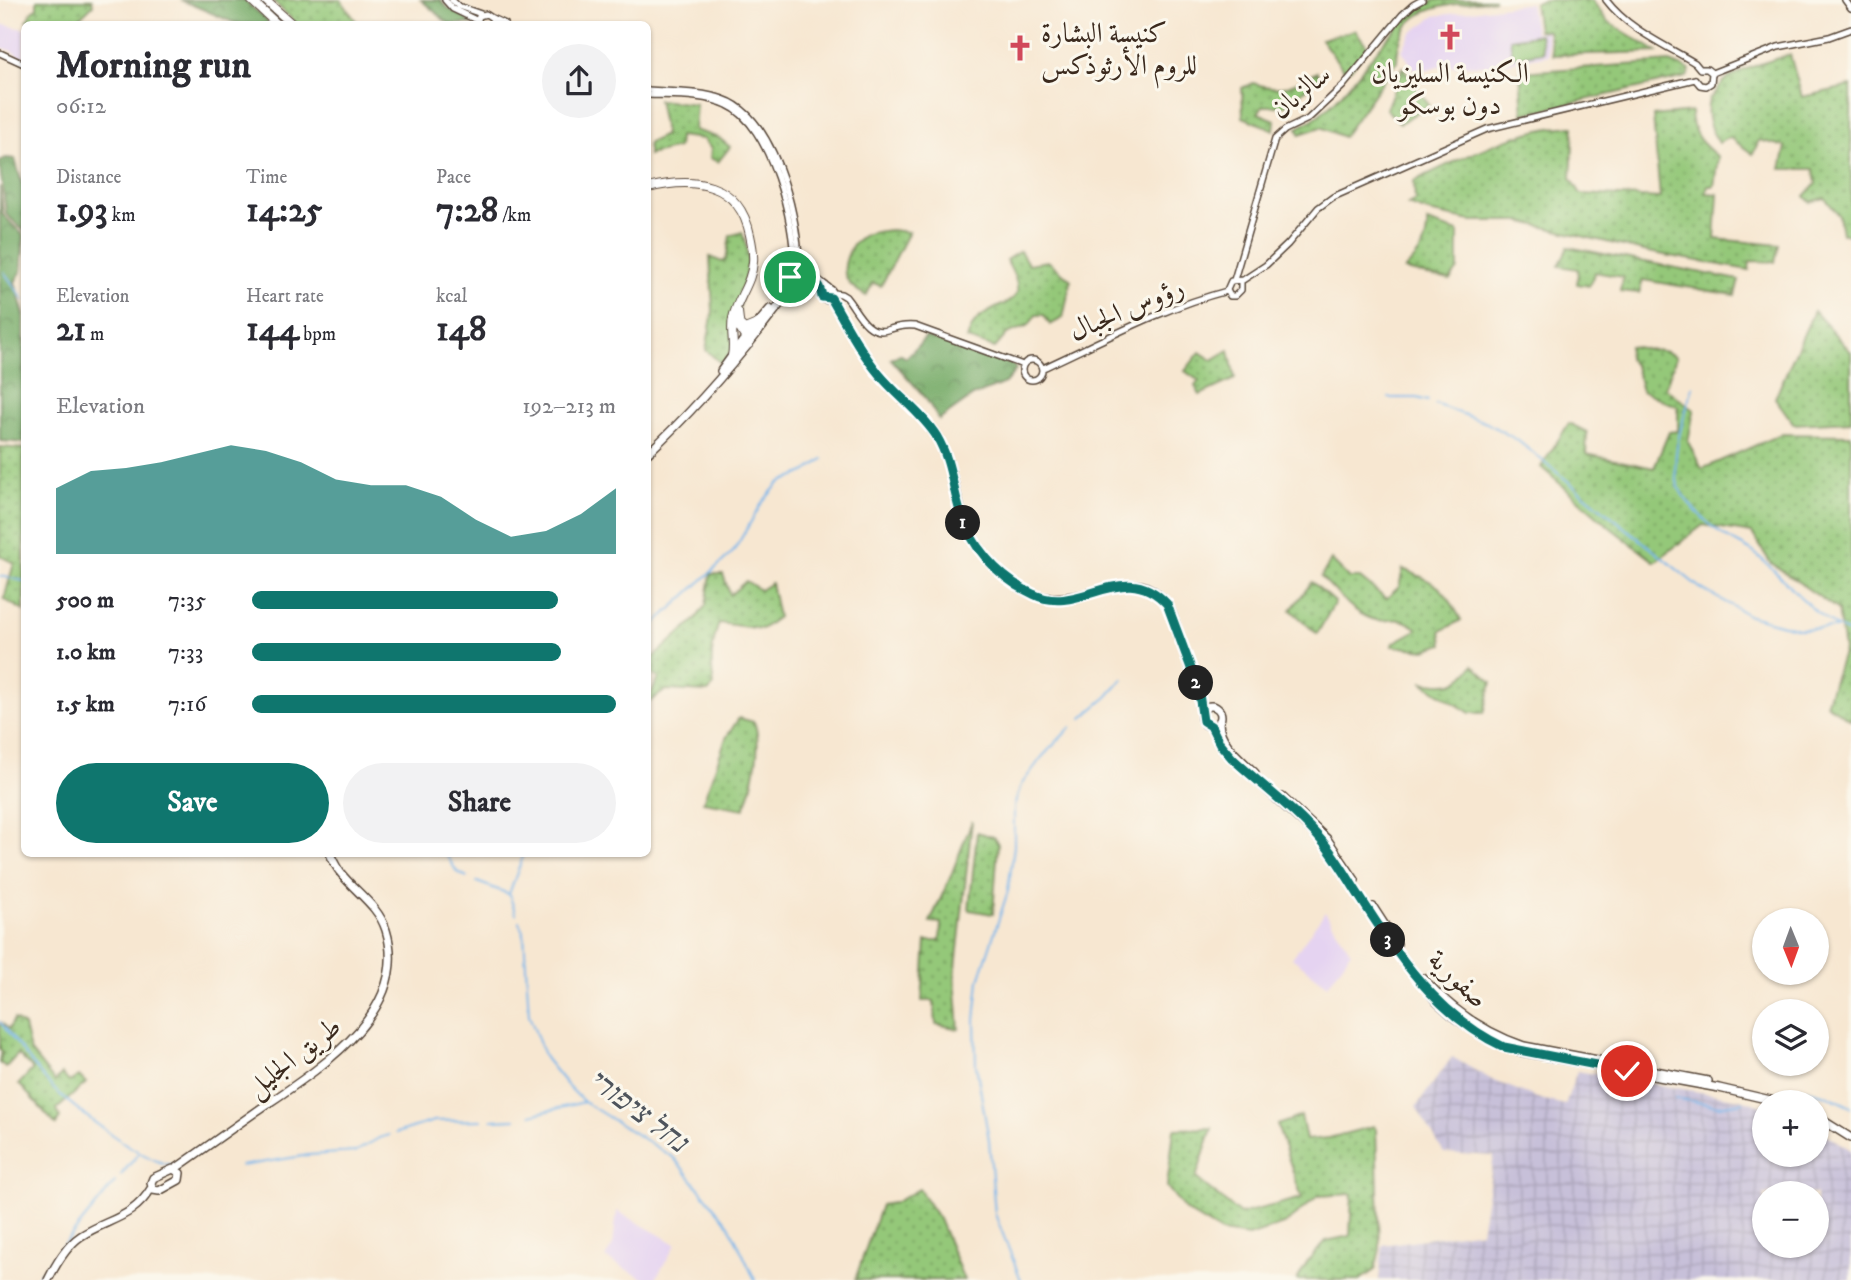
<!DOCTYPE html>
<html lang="en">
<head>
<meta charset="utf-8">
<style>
  body { margin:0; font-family:"IM FELL DW Pica",Amiri,"Frank Ruhl Libre",serif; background:#f2f2f3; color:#2b2b33; height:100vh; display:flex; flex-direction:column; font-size:26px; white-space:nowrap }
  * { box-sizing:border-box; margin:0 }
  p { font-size:23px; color:#7c7c81 }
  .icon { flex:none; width:38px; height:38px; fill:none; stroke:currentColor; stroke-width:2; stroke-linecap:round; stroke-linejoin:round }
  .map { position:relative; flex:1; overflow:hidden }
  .details { position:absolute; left:21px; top:21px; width:630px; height:836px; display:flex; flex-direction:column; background:#fff; border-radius:10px; box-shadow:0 2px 5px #0004 }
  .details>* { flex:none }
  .needle { width:46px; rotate:179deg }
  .buttons { position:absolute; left:1752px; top:908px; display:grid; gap:14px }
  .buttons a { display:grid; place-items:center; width:77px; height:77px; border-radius:50%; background:#fff; box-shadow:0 2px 5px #0004; font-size:35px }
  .pin { position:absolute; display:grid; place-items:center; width:60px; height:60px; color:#fff; margin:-30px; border:4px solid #fff; border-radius:50%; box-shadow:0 2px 7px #0007 }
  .km { position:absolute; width:35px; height:35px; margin:-18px; border-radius:50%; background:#222; color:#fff; font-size:19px; line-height:35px; text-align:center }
  .round { display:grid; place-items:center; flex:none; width:74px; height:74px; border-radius:37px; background:#f2f2f3 }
  .summary { display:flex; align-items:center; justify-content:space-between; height:119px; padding:0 35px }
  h1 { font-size:38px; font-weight:700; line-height:52px }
  .stats { display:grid; grid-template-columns:repeat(3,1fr); gap:10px; height:119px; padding:7px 35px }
  .stats div { display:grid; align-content:center }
  .stats b { font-size:35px; font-weight:700 }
  .stats small { font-size:19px; font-weight:400 }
  .stats p { font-size:19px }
  .chart { height:196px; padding:14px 35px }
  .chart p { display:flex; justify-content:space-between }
  .chart svg { width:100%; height:126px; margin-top:7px; fill:#0f766e; opacity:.7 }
  .button { display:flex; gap:14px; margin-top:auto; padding:14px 35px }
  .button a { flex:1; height:80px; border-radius:42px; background:#0f766e; color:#fff; font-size:28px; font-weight:700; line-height:80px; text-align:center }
  .button a+a { background:#f2f2f3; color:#2b2b33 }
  ul { padding:0 35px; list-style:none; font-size:23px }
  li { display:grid; grid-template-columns:112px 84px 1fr; align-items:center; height:52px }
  li i { height:18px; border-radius:9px; background:#0f766e }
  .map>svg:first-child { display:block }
  .built { fill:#e5d3f1 }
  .industrial { fill:url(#industrial-grid); fill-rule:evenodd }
  .green { fill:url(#green-dots); stroke:#68794c; stroke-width:2 }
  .forest { fill:url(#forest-crowns); stroke:#596b44; stroke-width:2 }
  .pitch { fill:#94c879; stroke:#68794c; stroke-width:2 }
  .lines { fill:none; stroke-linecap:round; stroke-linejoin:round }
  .stream { stroke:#79b6eb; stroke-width:2 }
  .minor-casing { stroke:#574639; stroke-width:8 }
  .major-casing { stroke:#574639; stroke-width:10 }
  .highway-casing { stroke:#574639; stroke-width:10 }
  .minor { stroke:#fff; stroke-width:5 }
  .major { stroke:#fff; stroke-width:7 }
  .highway { stroke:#fff; stroke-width:8 }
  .route-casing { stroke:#fff; stroke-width:14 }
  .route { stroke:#0f766e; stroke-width:9 }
  .labels { text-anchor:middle; stroke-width:6; stroke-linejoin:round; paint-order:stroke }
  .poi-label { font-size:28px; fill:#3b2a1e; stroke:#fbf7ec; text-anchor:start }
  .street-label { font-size:28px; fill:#3b2a1e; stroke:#fbf7ec }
  .water-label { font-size:30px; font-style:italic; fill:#4e545c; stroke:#fbf7ec }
</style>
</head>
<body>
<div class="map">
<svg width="1851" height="1280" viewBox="0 0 1851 1280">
  <defs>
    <pattern id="industrial-grid" width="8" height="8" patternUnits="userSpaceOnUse" patternTransform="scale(1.75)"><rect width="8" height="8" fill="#c7c0d9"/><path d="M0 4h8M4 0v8" fill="none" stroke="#aca5ba"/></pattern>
    <pattern id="green-dots" width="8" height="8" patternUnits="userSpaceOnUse" patternTransform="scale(1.75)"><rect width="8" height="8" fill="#94c879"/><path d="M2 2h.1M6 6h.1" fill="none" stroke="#7aa363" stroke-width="1.8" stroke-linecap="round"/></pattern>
    <pattern id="forest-crowns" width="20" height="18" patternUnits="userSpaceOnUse" patternTransform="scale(1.75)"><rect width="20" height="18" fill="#77ac69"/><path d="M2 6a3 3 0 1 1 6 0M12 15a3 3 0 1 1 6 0" fill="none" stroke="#638c56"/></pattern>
  </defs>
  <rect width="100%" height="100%" fill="#fbf7ec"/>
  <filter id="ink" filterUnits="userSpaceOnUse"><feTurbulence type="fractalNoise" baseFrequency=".0143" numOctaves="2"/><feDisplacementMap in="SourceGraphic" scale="14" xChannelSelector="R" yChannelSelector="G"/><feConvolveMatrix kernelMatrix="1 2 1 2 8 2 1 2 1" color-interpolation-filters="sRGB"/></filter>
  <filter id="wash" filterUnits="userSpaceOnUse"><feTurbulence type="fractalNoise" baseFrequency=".00686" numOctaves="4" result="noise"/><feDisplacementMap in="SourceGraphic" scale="28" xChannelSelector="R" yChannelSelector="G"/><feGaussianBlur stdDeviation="1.57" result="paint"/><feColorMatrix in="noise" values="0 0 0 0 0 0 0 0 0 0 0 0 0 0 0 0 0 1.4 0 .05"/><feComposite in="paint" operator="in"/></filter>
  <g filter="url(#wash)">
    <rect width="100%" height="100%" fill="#f7e7d1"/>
    <path class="built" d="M1530,3L1535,32H1546L1549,55L1496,65L1439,66L1416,73L1402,50L1411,33L1435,16Z
      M0,24L24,29V59L10,50L0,47Z
      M1325,912L1351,952L1328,985L1292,958Z
      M617,1211L676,1244L655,1280H646L605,1258L613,1245Z"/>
    <path class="industrial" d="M1452,1057L1492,1080L1540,1099L1565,1105L1577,1071L1741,1099L1764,1107V1155H1816L1817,1129L1851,1150V1280H1379L1383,1245L1481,1231L1494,1156L1444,1153L1416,1107ZM1764,1194H1816V1246H1764Z"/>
    <path class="green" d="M37,0H92L93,5L73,24H47L27,21L33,10L37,8Z
      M272,0H341L358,24H297Z
      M1435,0H1495C1449,6 1398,1 1397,61L1343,137L1321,127L1300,134L1297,128C1354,103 1380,23 1435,0Z
      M1545,0H1592L1607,21L1657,52L1553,55L1548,31L1538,30L1534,3Z
      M1355,30L1368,47L1350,70L1343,69L1321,39Z
      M1790,55L1802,97L1851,86V234H1842L1839,216L1825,198L1810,202L1805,196L1816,184L1814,169H1781L1786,147L1759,140L1753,154L1729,137L1719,143C1709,128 1705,117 1709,99C1717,94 1719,84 1727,79C1746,67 1769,61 1790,55Z
      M1670,62L1690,70L1687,77L1523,114L1520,72Z
      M1403,67L1429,105L1400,123L1386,109Z
      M1317,72L1319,77L1285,106H1263L1258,113L1275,120L1274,130L1243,117L1242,88L1253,83C1282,93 1292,85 1317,72Z
      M658,100L696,104L694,130L719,138L730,147L718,162L710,158L711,149L703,139L679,136L678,148L648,155V143L665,135Z
      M1691,112C1692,135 1701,143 1718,157L1714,186H1708L1706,193L1718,194L1715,239L1779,245L1775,262L1750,261L1749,270L1648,252L1519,221H1471L1428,212L1408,205L1415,201L1414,181C1458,160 1525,124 1574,127L1571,178L1581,194L1660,198L1653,116Z
      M1427,222L1458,232V269L1450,280L1404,270C1419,255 1428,244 1427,222Z
      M891,230L909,232L881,286L873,283L866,296C860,292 852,288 848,281C839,268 850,243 863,236C872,231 882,231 891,230Z
      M742,232L747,249L748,260L732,350L722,364L706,350L713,311L710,257L722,262L726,260L730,236Z
      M1568,247L1739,280L1735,295L1643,280L1639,293L1620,291L1623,277L1595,272L1589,286L1577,284L1578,269L1559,266Z
      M1020,251L1028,264L1048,261L1071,280L1063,318L1050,325L1044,315H1036L1029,325L1007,334L995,348L967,339C970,332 972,324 978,319C1005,297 1034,307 1006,260Z
      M1814,311L1851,352V421L1794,424L1775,398Z
      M1629,346L1667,352L1676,357L1665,388L1694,410L1688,442L1702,469L1781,434L1851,435V720L1826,704L1844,650L1838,610L1770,562L1752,533L1703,525L1655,562L1611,528L1541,467L1569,423L1587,432L1586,454L1654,468L1669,432L1678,431V407L1642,391L1635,366L1628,358Z
      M1229,350L1235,379L1200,395L1195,386L1199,381L1185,371L1200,352L1212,360Z
      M0,447L24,449V611L4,599L14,563L0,556Z
      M1331,560L1349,578H1360L1386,599L1399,587L1403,569C1438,584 1443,585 1461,620L1441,631L1443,644L1425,650L1392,646L1393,643L1418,629C1394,611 1391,625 1372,619C1352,613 1335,590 1321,577Z
      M711,574H723L730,595L746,581L760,590L771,583L778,617L762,629L719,623C711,645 710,663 714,686L708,692L666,690L648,703V698L659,678L648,672V662L694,621L706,605Z
      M1312,582L1335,602L1317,634L1291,610Z
      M1473,665L1492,682L1484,713H1470L1422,682C1446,686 1459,687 1473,665Z
      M739,718L754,722C763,743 753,788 744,809L703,802L726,738Z
      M972,821L955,977L959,1029L936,1024L934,1001H922L926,941H940L941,923L930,922L950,878Z
      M977,832L994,837L998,844L993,914L969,910Z
      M14,1019L24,1026L30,1051L55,1082L62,1074L69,1082L79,1076L86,1083L57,1109L60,1117L56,1125L19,1084L33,1069L18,1054L6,1067L0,1063L2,1051L0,1049V1022L9,1029Z
      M1301,1116L1306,1140L1329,1138L1374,1126L1376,1130L1380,1249L1375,1270L1360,1280H1297L1308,1261L1326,1241L1350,1236L1352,1194L1318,1196L1286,1223L1249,1236L1221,1232L1186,1211L1167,1187L1174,1129L1212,1128L1196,1178L1240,1214L1302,1198L1277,1125Z
      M919,1189L939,1219L964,1280H855L881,1205L894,1203Z"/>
    <path class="forest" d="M181,0H244L271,24H237Z
      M421,0H440C450,14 465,14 471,24H449Z
      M6,158L15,159L24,191V231L6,214C5,196 0,179 0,161Z
      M0,186L3,215L24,236L21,272L15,282L24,315V443L0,441Z
      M926,337L1013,365L1016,370L1005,383L973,396L939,420L925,397L891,359L900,354L906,358Z"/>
    <path class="pitch" d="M1540,34L1543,52L1513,57L1510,39Z"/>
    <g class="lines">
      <path class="stream" d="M4,272L24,300
        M1693,386C1685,416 1669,455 1678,485C1683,501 1711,527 1725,536C1734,542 1744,546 1753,552C1787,578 1811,617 1851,634
        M1389,398H1417L1428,401
        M1435,404L1487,423L1517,440L1700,588L1750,616L1799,629L1837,628
        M0,576L24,581
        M648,630L733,552L762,503L779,483L807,471L823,459
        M1082,718L1107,697L1123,679
        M446,854L457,872L467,877
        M477,882L509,894
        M516,914L509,894L524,854
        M519,921L524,934L529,1015L545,1058L566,1084L584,1102L674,1158L729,1225L755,1280
        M0,1022C18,1044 35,1070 55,1090C77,1110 146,1165 174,1165
        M1776,1097L1803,1089L1824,1094L1851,1107
        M1675,1098L1718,1106L1743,1102
        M531,1115L584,1102
        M492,1120L516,1119
        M396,1133L434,1121L481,1120
        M241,1166L309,1155L355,1152L379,1138L389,1135
        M121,1175L138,1154
        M35,1280L115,1182
        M1021,1280L995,1214L989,1140L976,1065L975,1020L979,980L1008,891L1014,846V806L1021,785L1042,757L1071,727"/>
    </g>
  </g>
  <g filter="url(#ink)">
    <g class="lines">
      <g class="minor-casing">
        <path id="minor" d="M445,0L453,9L476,20
          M452,0L458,6L481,14
          M1606,0C1628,29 1663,44 1695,63L1700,69H1707L1712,73
          M1845,0L1851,8
          M492,18L505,24
          M477,24L479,16L486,14L492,18L493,24
          M0,53L24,64
          M1712,73L1778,47L1829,37L1851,29
          M1695,79L1700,85L1706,86L1711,83L1712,73
          M648,90C672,92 700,91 723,99C774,116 797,212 799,259
          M648,95C672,96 704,94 727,105C771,124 795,224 794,268
          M1234,280L1275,139L1285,130L1308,119L1343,86L1402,15L1413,5L1422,0
          M1241,281V290L1235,296H1230L1227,290L1231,281L1243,280L1266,265L1288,244L1318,208L1333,197L1487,129L1695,79
          M833,293L841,294L846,297C857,310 867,336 887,330C897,327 904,325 915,326L1023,365
          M1022 370a10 10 0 1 1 20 0a10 10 0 1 1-20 0Z
          M1043,368C1104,340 1162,308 1227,291"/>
      </g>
      <g class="major-casing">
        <path id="major" d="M799,257L807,269
          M798,266L828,288
          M821.5 294a5.5 5.5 0 1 1 11 0a5.5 5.5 0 1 1-11 0Z
          M830,298C846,324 860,350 879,374C898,397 924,415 939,441C962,483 952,522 989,561C1031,604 1046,603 1103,590C1114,588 1128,583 1139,585C1150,586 1163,597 1168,606C1174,615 1176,626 1179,636C1187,661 1197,685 1202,712
          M721,371L742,342L770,309
          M648,453C689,415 725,374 760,330C774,311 794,290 799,266
          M1201 716a10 10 0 1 1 20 0a10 10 0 1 1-20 0Z
          M1219,722C1219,743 1241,759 1255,773
          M1211,726L1220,744L1232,758L1323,841L1387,939L1436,1001L1455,1018L1487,1039L1522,1052L1719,1088L1779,1102
          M1282,797L1327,839L1355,880
          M1373,907L1397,944
          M1423,978C1451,1009 1485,1033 1524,1046L1708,1081
          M1613,1070L1620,1077L1623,1086L1641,1075
          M1816,1116L1851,1138
          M173,1169L180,1173L179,1180L159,1191L153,1190L151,1183L153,1178Z
          M175,1169C202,1150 230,1130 257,1111C314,1072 412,1014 386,930C378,905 355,892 340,872C336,867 333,860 330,854
          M48,1280C56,1264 66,1246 81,1236C109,1218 133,1219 152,1187"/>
      </g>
      <g class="highway-casing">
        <path id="highway" d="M251,0L277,24
          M265,0L292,24
          M648,188C693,177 739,181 750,235C752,244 754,253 753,262C752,282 737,299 733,318C730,331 735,343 732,356
          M738,312L740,329L749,344
          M739,324L745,329L757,324"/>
      </g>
      <use href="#minor" class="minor"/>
      <use href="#major" class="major"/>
      <use href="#highway" class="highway"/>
    </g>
  </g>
  <g class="lines" filter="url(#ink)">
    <g class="route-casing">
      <path id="route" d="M790,277L794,268C808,275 820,280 822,297L831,298C846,324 860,351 879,374C897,396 922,413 937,437C950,459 952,483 959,508C969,544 998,578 1033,594C1080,618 1123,556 1167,604L1198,687L1203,721L1211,726L1220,744L1232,758C1261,785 1296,810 1322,841C1336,857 1347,877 1358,894C1397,955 1437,1016 1504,1047L1627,1071"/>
    </g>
    <use href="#route" class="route"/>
  </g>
  <defs>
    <g id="church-bare" transform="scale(2.1)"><path d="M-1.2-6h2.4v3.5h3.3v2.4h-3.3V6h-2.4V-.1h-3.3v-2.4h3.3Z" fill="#d1495b" stroke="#fbf7ec" stroke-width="2.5" paint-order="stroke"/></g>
  </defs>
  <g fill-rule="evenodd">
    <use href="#church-bare" x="1450" y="37"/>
    <use href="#church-bare" x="1020" y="48"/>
  </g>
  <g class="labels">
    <g class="poi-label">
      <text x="1041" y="42">كنيسة البشارة<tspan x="1041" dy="32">للروم الأرثوذكس</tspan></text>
      <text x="1450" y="82" text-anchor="middle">الكنيسة السليزيان<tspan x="1450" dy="32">دون بوسكو</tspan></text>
    </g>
    <g class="street-label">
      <text transform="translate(1300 91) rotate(-39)" y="10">سالزيان</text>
      <text transform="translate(1126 308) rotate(-23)" y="10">رؤوس الجبال</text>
      <text transform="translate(1459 978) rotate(43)" y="10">صفورية</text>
      <text transform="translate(293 1056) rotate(-38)" y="10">طريق الجليل</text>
    </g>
    <g class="water-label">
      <text transform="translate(638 1110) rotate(37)" y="10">נחל ציפורי</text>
    </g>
  </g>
</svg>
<div class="buttons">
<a><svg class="needle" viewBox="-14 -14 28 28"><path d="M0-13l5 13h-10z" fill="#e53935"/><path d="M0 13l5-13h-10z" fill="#7c7c81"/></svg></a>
<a><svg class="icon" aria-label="layers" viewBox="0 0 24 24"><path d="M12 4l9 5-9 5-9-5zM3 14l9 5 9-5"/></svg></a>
<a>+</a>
<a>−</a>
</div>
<div class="pin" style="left:790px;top:277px;background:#1e9e55"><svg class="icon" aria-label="arrive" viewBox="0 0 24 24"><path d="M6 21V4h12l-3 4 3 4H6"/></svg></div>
<div class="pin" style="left:1627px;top:1071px;background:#d93025"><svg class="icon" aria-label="check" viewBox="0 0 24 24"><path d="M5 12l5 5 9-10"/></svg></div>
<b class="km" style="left:963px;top:523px">1</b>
<b class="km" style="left:1196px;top:683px">2</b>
<b class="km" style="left:1388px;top:940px">3</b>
<section class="details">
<div class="summary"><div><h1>Morning run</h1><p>06:12</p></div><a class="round"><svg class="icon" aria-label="share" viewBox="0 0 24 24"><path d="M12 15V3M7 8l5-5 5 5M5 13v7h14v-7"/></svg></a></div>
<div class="stats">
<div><p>Distance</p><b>1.93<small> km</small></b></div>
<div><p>Time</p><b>14:25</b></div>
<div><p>Pace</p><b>7:28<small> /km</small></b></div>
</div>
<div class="stats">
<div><p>Elevation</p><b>21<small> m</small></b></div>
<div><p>Heart rate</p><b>144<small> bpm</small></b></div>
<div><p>kcal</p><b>148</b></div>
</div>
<div class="chart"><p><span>Elevation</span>192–213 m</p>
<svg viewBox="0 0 160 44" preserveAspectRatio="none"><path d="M0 44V21L10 15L20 14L30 12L40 9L50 6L60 8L70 12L80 18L90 20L100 20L110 24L120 32L130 38L140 36L150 30L160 21V44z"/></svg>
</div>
<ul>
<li><b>500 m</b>7:35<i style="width:84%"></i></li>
<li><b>1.0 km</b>7:33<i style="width:85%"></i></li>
<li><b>1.5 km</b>7:16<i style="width:100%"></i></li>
</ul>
<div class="button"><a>Save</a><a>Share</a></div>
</section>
</div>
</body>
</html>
